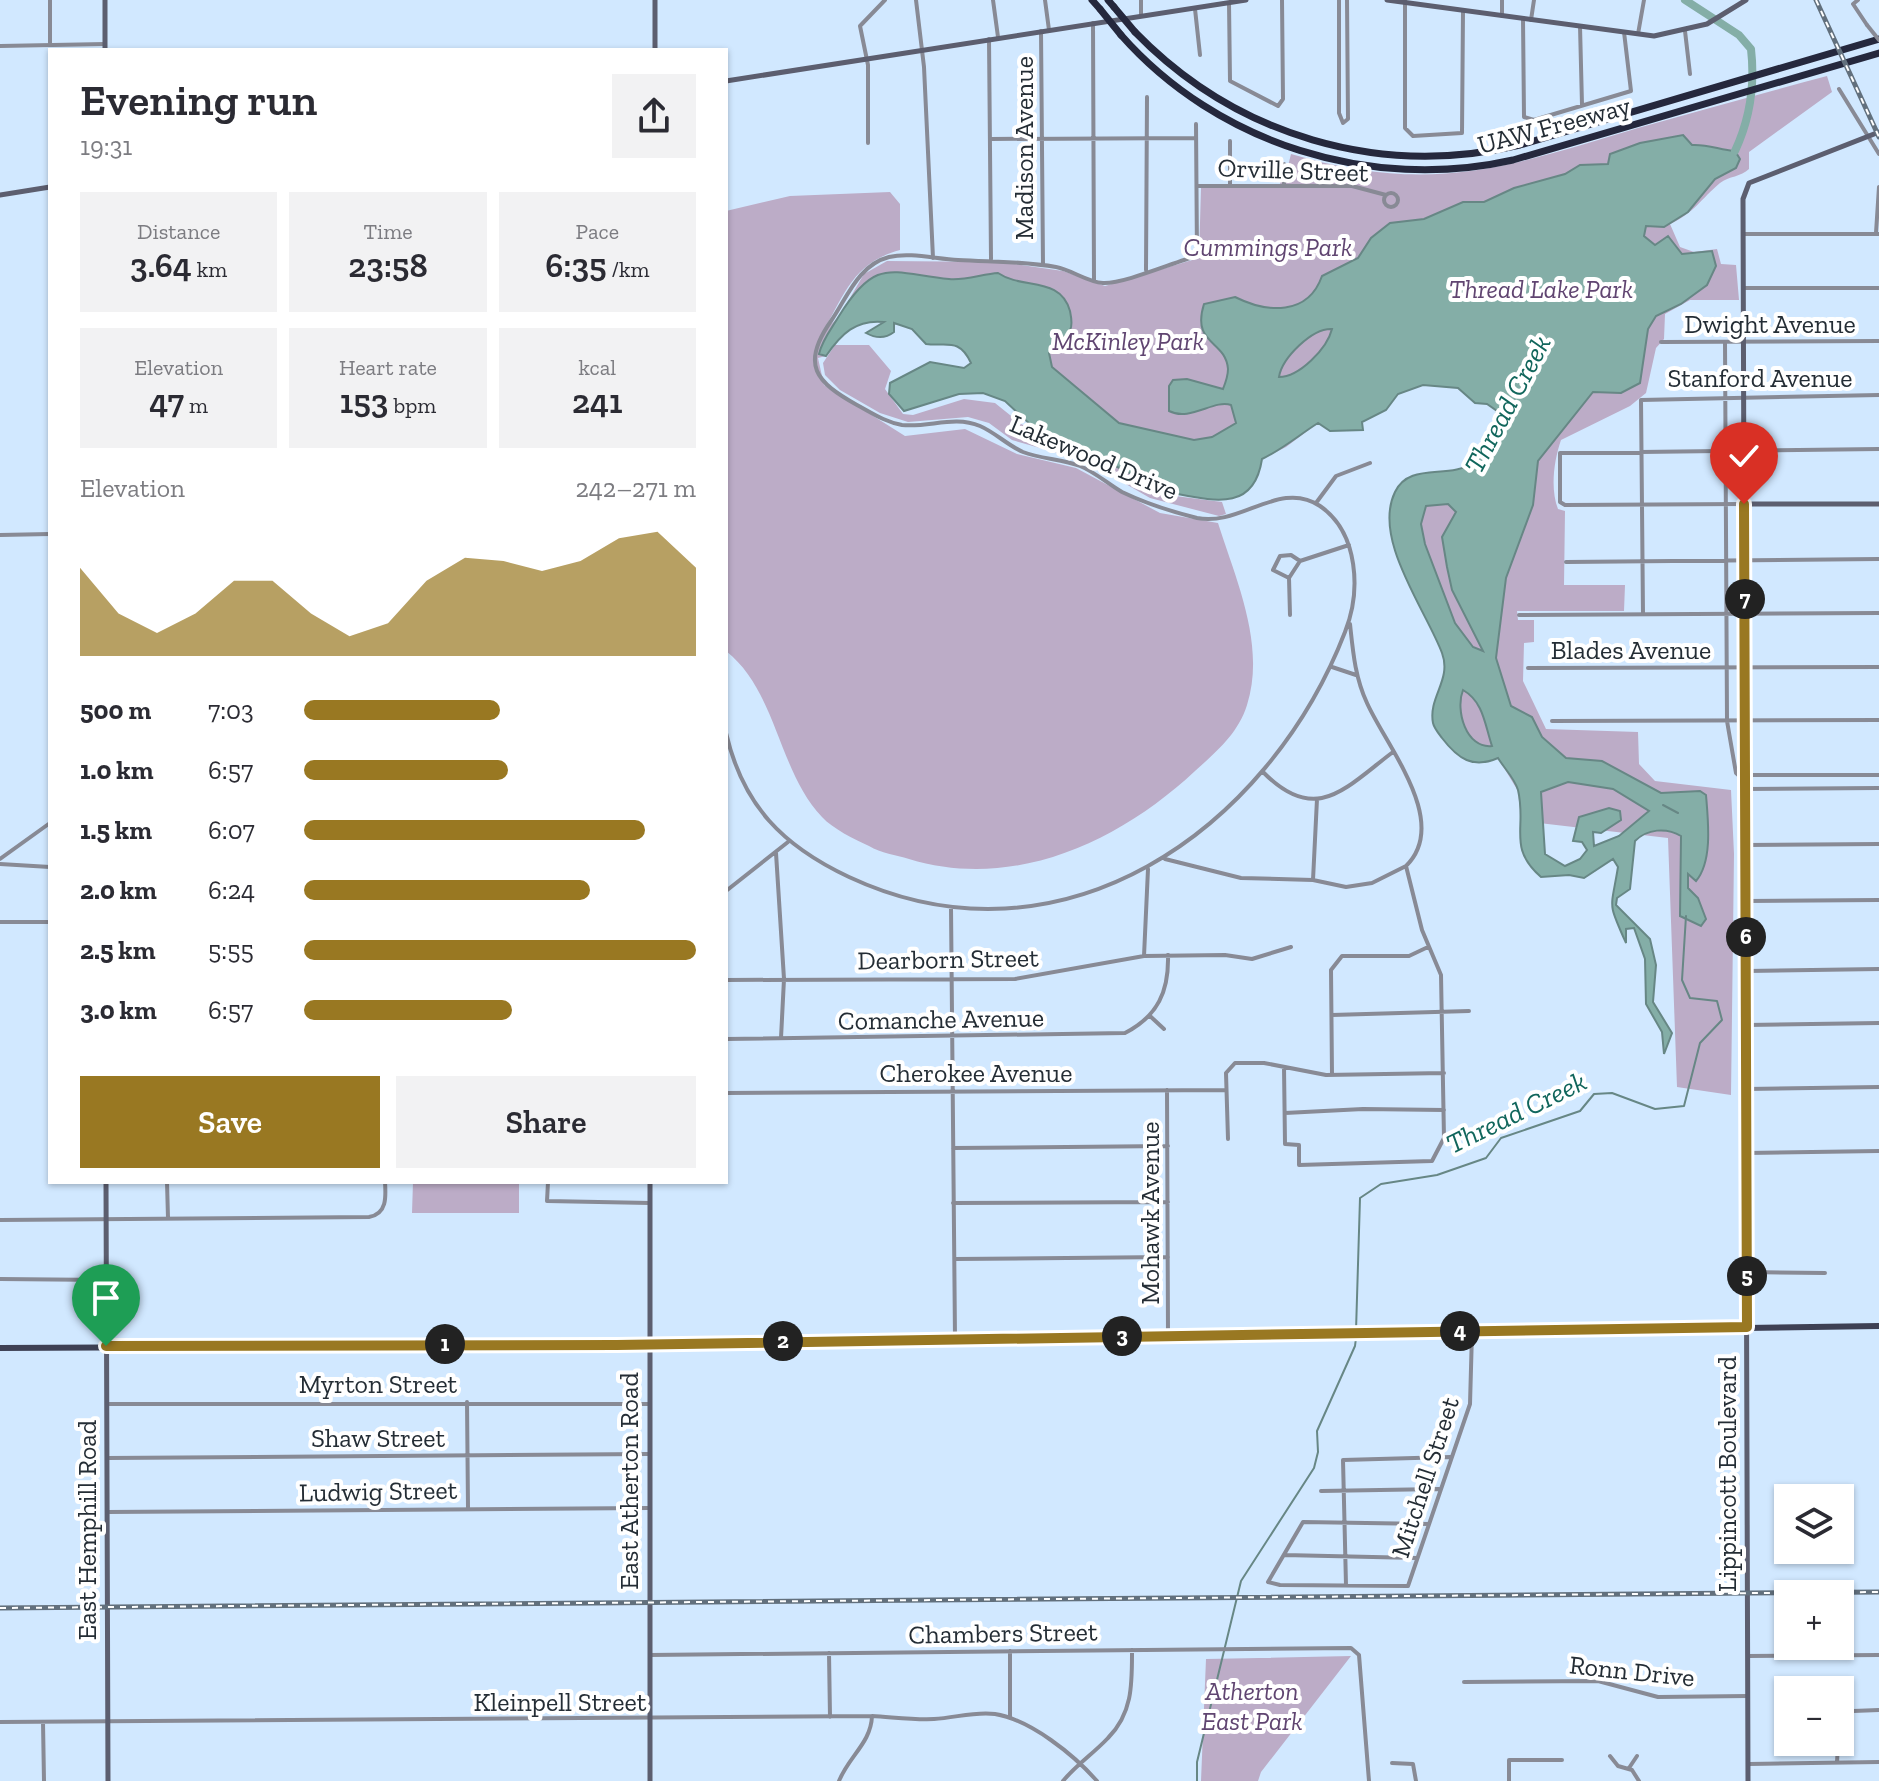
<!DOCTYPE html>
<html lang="en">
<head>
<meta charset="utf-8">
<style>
  body { margin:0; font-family:"Zilla Slab",serif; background:#f2f2f3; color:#2b2b33; height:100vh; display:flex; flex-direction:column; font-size:30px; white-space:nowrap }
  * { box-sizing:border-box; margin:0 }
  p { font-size:26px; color:#7c7c81 }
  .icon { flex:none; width:44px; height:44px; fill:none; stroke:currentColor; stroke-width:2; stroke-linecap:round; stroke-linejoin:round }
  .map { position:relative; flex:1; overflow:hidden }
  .details { position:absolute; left:48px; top:48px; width:680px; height:1136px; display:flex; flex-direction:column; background:#fff; border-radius:0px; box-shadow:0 2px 6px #0004 }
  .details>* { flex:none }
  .tools { position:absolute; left:1774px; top:1484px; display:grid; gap:16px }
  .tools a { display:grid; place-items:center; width:80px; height:80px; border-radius:0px; background:#fff; box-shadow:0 2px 6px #0004; font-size:40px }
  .pin { position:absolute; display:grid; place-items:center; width:68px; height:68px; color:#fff; margin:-82px -34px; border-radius:50% 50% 50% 0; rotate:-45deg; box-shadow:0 0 8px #0007 }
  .pin .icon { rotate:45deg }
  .km { position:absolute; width:40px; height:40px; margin:-20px; border-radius:50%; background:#222; color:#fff; font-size:22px; line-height:40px; text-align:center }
  .round { display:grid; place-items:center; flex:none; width:84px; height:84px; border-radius:0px; background:#f2f2f3 }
  .summary { display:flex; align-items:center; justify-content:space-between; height:136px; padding:0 32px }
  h1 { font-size:44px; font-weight:600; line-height:60px }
  .metrics { display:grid; grid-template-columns:repeat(3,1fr); gap:12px; height:136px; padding:8px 32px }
  .metrics div { display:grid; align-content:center; border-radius:0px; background:#f2f2f3; text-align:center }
  .metrics b { font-size:34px; font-weight:600 }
  .metrics small { font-size:22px; font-weight:400 }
  .metrics p { font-size:22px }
  .chart { height:224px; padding:16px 32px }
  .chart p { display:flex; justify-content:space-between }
  .chart svg { width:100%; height:144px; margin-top:8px; fill:#997822; opacity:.7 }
  .cta { display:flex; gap:16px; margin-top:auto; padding:16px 32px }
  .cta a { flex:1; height:92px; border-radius:0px; background:#997822; color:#fff; font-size:32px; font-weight:600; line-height:92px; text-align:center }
  .cta a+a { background:#f2f2f3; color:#2b2b33 }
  ul { padding:0 32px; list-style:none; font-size:26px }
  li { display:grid; grid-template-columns:128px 96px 1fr; align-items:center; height:60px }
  li i { height:20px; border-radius:10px; background:#997822 }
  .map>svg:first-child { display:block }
  .green { fill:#bcacc7 }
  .water { fill:#84aea7; stroke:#678785; stroke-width:2; fill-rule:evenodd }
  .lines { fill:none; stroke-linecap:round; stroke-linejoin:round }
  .stream { stroke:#678785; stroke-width:2 }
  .river { stroke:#84aea7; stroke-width:8 }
  .street { stroke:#888a95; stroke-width:4 }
  .secondary { stroke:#5c5e6f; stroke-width:5 }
  .primary { stroke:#3e4054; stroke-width:6 }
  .highway { stroke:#25283d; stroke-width:7 }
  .rail-casing { stroke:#62707d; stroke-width:5 }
  .rail { stroke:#fff; stroke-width:2; stroke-dasharray:6; stroke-linecap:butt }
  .street-bridge { stroke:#888a95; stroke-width:4 }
  .highway-bridge { stroke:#25283d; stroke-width:7 }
  .route-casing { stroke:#fff; stroke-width:16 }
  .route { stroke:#997822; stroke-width:10 }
  .labels { text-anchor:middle; stroke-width:8; stroke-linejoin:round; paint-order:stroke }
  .street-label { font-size:26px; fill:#242d35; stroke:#fff }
  .park-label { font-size:26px; font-style:italic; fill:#604571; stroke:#fff }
  .water-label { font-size:28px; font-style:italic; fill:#11665c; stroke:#fff }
</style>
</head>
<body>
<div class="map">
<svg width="1879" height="1781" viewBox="0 0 1879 1781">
  <rect width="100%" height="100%" fill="#d1e8ff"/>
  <path class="green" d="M1827,76L1832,92L1749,152V169C1741,177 1729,176 1720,183C1701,199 1694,213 1670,224L1680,247L1694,252L1717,249L1721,264L1736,265L1739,300H1690L1665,314L1664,339L1656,348L1646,393L1630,406L1561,440C1554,460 1550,489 1558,509L1565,511L1564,585H1625L1624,611H1517L1518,620H1534V642L1524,643L1523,681L1546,729L1638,732L1639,764L1655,781L1731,790L1734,854L1731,1095L1677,1087L1668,838L1521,821L1518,791L1498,758C1473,770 1457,759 1442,738C1439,734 1434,728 1433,723C1428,697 1452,680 1442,653C1426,610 1372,540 1395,492C1411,457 1477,488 1493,442C1496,433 1496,421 1497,411L1487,404L1475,403L1457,388L1423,385L1398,394L1386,410L1362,422L1363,430L1330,431L1318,423L1286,447L1262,459C1254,516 1199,501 1159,487L1175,496L1222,502L1226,514L1219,516L1150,498L1086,461L1012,440L989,423L968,417L908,422L880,413L840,390L825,375L823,363L835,345H869L891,371L885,389L903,414L913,415L964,399L995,403L1021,424L1132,474L1081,447L1033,427L1005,401L982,393L959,394L904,411L889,394L890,383L930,362L964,368L971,363C959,337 946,347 926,344L912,329L894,323V332C885,339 875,338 866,333L882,326L883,322C856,320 841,334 826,356L818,358L824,385L905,436L965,429L1017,454L1076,468L1160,513L1218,523C1236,580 1266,645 1247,705C1238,734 1216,752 1195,771C1119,842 1014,891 909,859C896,855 881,853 869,846C854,839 833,829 822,817C778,771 777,691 726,651V211L790,196L890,192L900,204V250C852,263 844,296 821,335L840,315L864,274L887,261L1001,262L1063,271L1105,286L1199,258L1201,188H1280L1281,162L1288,166L1291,154C1430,195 1505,168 1638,128C1701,110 1764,93 1827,76Z
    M413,1182H519V1213H412Z
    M1351,1656L1261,1772L1258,1781H1201L1206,1659Z"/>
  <path class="water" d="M1683,135L1692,145C1708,144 1720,150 1735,151L1740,159L1736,168L1715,179L1688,212L1664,227L1646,226L1644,236L1655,245L1668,236L1682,254L1712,251L1716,266L1707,285L1681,304L1656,316L1648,329L1640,383L1621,393L1593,392L1538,461L1533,505L1506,578L1496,658L1511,706L1532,717L1542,737L1566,758L1602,761L1661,793L1700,791L1706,795C1708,820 1713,861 1696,881L1688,874V888L1698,898L1706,919L1701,926L1680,916L1681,836C1666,827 1647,829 1635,841L1630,889L1617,898L1616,905L1650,939L1656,965L1653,1002L1672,1033L1664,1054L1662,1032L1646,1004L1645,959L1634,928L1626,929V943C1607,901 1611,910 1618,867L1613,859L1584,878L1569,875L1541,877C1507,847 1527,828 1518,790C1515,779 1504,768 1498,758C1473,769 1458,759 1442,738C1439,734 1434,728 1433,723C1428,697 1452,680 1442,653C1426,610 1372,539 1395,492C1416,448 1487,506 1497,411L1487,404L1475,403L1458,388L1423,385L1398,394L1386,410L1362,422L1363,430L1330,431L1318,423C1299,435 1283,449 1262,459C1254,512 1214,501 1172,493L1033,427L1005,401L983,393L959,394L904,411L889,394L890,383L930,362L964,368L971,363C959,337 946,347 926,344L912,329L894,323V332C885,339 875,338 866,333L884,322C856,319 841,334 826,356L819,354C822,340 832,328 839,316C876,256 891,273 949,279C963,281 983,274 998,273C1023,290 1060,276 1070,311C1071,316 1073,325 1070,330C1065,338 1055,345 1049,353L1052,367L1119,423L1194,440L1212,437L1236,423L1231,405C1214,399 1190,422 1169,411V386L1173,380L1187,379L1223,389C1225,384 1228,375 1228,369C1226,340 1191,345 1204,304L1235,297C1267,313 1308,316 1322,276L1358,258L1371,238L1390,223L1424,219L1463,202H1484L1514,188L1565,174L1580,165L1608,164L1610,154L1640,143ZM1332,329C1327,349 1299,377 1279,377C1282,358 1312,328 1332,329ZM1448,504L1456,512L1442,537L1447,567L1452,590L1483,651L1473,647L1455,623L1425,544L1421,524L1426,506ZM1463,690C1484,702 1485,726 1492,746C1466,749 1455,710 1463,690ZM1568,782L1613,789L1649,811L1619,836L1594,846L1593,832L1601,833L1621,820L1620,811L1609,808L1579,817L1573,841L1582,842L1587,850L1580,859L1565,866L1545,854L1541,792Z"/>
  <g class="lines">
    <path class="stream" d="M1663,805L1678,813
      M1356,1331L1360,1198L1381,1184L1437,1175L1486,1158L1501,1138L1580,1111L1594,1094L1612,1093L1655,1109L1684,1106L1700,1043L1722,1020L1717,1001L1690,998L1682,980L1686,916
      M1197,1781V1762L1241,1581L1314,1468L1318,1452L1317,1431L1355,1346L1356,1338"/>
    <path class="river" d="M1685,0L1739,35L1751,49C1755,84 1750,119 1735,151"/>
    <path class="street" d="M50,0V143
      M916,0L924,67L933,258
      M993,0L998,37
      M1045,0L1049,30
      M1339,0V113L1343,123L1348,119L1347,0
      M1405,0V128L1413,136L1462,133L1463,11
      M1858,0L1853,4L1867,25
      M1229,3L1230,81L1278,106L1283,99L1282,0
      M1195,9L1200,55
      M1141,16V0
      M1502,16V0
      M1523,19L1524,117L1534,120L1631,91L1624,32
      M1531,20L1534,0
      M1093,23L1094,281
      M1580,26L1582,105
      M1041,31L1043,265
      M1685,31L1690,74
      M1638,34L1644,0
      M989,39L991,259
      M0,46L105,44
      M1839,89L1879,154
      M991,139L1196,138
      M868,143V65L860,26L885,0
      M1284,164V185
      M1198,186H1352L1386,195
      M1230,186V141
      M1384 200a7 7 0 1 1 14 0a7 7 0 1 1-14 0Z
      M1876,233L1879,187
      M1743,234H1879
      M1146,270L1147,97
      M1744,288H1879
      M1661,342L1879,341
      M1725,342L1727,721L1736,773L1746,782
      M1316,503L1336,476L1370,463
      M1744,504L1565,505L1560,502V453L1879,449
      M0,535L50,534
      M1566,562L1879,559
      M1289,578L1273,570L1280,556L1291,555L1300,561L1349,545
      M1643,614L1641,400L1879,395
      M1290,615L1289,578L1300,561
      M1519,615L1879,613
      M1332,667L1356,675
      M1528,668L1879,667
      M1552,721L1879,720
      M726,733C743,806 783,846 849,877C1061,976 1268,831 1345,632C1361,592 1359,533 1320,506C1280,479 1240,527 1197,518C1173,512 1145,503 1122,492C1108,484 1095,472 1080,466C1062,459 1041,459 1023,452C1007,445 996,433 980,426C954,415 929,428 902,425C885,422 872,413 857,405C816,382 800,365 831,321C847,298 858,265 889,257C910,252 936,259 958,260C991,262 1023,261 1056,267C1072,270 1087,282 1103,283C1124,284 1174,262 1197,256L1196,124
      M1263,772C1316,826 1345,788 1393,752
      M1747,775H1879
      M1746,789L1879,788
      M1746,845L1879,844
      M776,853L784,979L781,1038
      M0,859L50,823
      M1165,859L1241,878L1313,880L1346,887L1372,883L1406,866
      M0,864L50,867
      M1313,880L1317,799
      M726,891L788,842
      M1746,901L1879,900
      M951,907L955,1338
      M0,922H50
      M1144,956L1148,869
      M1747,971L1879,969
      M726,980L1015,979L1144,956L1225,955L1252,959L1291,947
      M1332,1015L1469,1011
      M1150,1016L1164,1029
      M1747,1025L1879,1023
      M726,1039L1125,1033C1158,1016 1169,991 1168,955
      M1284,1067L1285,1144L1299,1145V1165L1432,1161L1444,1138L1441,975L1422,930L1406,866C1451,822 1386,746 1367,703C1355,677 1353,652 1350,624
      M1332,1075L1331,970L1342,956H1409L1428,947
      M1747,1089L1879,1087
      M1167,1090L1168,1335
      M726,1093L1226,1090
      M1285,1113L1363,1109L1444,1110
      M1444,1138H1468
      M1228,1139L1226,1073L1235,1063H1264L1326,1075L1444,1073
      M953,1148L1168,1146
      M1747,1153L1879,1151
      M167,1182L168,1218
      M548,1182L547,1201L650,1203
      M953,1203L1168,1202
      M0,1220L369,1217C387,1214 386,1197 385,1182
      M955,1259L1168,1257
      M1747,1272L1825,1273
      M0,1279L106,1280
      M467,1402L468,1508
      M107,1404H649
      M107,1458L648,1454
      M1321,1491L1439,1489
      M107,1512L649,1508
      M1429,1524L1303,1522L1268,1582L1280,1585L1408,1586L1470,1404L1472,1333
      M1284,1555L1417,1558
      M1346,1585L1343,1460L1450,1457
      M829,1653L830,1717
      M650,1655L1351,1648L1359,1655L1369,1781
      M1748,1656L1879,1655
      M1464,1682L1598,1681L1658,1697L1748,1696
      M1010,1717V1651
      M0,1722L872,1716C892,1717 913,1720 934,1719C955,1718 975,1711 995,1714C1031,1720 1074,1755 1097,1781
      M43,1722L44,1781
      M1840,1727L1853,1711L1879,1710
      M1610,1756L1618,1766L1632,1770L1639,1781
      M1392,1763L1413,1764L1416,1781
      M1837,1763L1838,1742
      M1749,1764L1879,1762
      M1629,1768L1637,1756
      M839,1781C849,1756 871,1743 872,1716
      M1063,1781C1077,1764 1093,1754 1108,1738C1133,1713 1132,1683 1132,1650
      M1509,1781V1760H1562"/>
    <path class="secondary" d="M1387,0L1654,36L1707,24L1746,0
      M105,50V0
      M655,50V0
      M726,81L1246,0
      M0,195L50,187
      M1744,504H1879
      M106,1182L108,1781
      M650,1182V1781
      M1748,1781L1743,199L1749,183L1879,132"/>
    <path class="primary" d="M0,1348L617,1345L1879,1326"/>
    <path class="highway" d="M1092,0L1100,9
      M1108,0L1114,7
      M1135,32C1236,136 1379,178 1520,145L1879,39
      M1121,35C1217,144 1371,192 1513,160L1879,53"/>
    <g class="rail-casing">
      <path id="rail" d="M1816,0L1879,137
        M0,1608L1879,1592"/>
    </g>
    <use href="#rail" class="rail"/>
    <path class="street-bridge" d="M1867,25L1879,40"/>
    <path class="highway-bridge" d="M1114,7L1135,32
      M1100,9L1121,35"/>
  </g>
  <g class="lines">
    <g class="route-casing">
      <path id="route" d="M106,1346L617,1345L1747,1327L1744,504"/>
    </g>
    <use href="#route" class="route"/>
  </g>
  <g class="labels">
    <g class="street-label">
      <text transform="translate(1554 125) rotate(-15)" y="9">UAW Freeway</text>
      <text transform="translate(1024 148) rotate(-90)" y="9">Madison Avenue</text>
      <text transform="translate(1293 170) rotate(2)" y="9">Orville Street</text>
      <text x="1770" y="333">Dwight Avenue</text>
      <text x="1760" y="387">Stanford Avenue</text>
      <text transform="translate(1094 457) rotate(23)" y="9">Lakewood Drive</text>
      <text x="1631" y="659">Blades Avenue</text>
      <text transform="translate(948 959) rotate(-1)" y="9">Dearborn Street</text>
      <text transform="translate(941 1019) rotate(-1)" y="9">Comanche Avenue</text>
      <text x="976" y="1082">Cherokee Avenue</text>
      <text transform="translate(1150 1213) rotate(-90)" y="9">Mohawk Avenue</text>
      <text x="378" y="1393">Myrton Street</text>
      <text x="378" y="1447">Shaw Street</text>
      <text transform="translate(1727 1474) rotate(-90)" y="9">Lippincott Boulevard</text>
      <text transform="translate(1425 1477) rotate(-72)" y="9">Mitchell Street</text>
      <text transform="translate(629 1481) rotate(-90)" y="9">East Atherton Road</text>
      <text transform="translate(378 1491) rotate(-1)" y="9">Ludwig Street</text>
      <text transform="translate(87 1530) rotate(-90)" y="9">East Hemphill Road</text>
      <text transform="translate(1003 1633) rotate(-1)" y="9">Chambers Street</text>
      <text transform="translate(1632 1671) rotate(6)" y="9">Ronn Drive</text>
      <text x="560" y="1711">Kleinpell Street</text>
    </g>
    <g class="park-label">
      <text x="1268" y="256">Cummings Park</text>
      <text x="1541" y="298">Thread Lake Park</text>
      <text x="1128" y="350">McKinley Park</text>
      <text x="1252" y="1700">Atherton<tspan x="1252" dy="30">East Park</tspan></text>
    </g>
    <g class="water-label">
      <text transform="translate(1507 404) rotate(-62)" y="10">Thread Creek</text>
      <text transform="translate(1516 1112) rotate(-26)" y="10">Thread Creek</text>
    </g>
  </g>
</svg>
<div class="tools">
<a><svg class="icon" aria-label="layers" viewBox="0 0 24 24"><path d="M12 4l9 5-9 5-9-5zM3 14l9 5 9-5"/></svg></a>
<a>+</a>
<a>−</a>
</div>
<div class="pin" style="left:106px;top:1346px;background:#1e9e55"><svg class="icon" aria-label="arrive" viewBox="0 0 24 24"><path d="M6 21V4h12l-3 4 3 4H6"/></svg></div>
<div class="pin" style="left:1744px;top:504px;background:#d93025"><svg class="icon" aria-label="check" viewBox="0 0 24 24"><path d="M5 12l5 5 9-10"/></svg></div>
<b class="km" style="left:445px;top:1344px">1</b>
<b class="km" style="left:783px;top:1341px">2</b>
<b class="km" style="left:1122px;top:1336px">3</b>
<b class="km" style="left:1460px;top:1331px">4</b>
<b class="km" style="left:1747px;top:1276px">5</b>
<b class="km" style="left:1746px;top:937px">6</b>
<b class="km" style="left:1745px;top:599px">7</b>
<section class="details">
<div class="summary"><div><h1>Evening run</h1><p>19:31</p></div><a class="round"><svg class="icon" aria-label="share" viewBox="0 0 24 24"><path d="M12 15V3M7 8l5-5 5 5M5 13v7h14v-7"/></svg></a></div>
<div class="metrics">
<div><p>Distance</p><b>3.64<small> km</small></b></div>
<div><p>Time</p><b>23:58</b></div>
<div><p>Pace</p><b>6:35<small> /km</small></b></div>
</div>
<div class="metrics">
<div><p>Elevation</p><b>47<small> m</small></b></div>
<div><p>Heart rate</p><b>153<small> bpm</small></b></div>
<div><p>kcal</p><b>241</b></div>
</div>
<div class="chart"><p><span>Elevation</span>242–271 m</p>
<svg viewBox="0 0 160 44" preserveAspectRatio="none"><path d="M0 44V17L10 31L20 37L30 31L40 21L50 21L60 31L70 38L80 34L90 21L100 14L110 15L120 18L130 15L140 8L150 6L160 17V44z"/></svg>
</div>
<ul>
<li><b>500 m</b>7:03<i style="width:50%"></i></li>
<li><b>1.0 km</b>6:57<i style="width:52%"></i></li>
<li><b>1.5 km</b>6:07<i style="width:87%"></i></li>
<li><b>2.0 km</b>6:24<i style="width:73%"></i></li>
<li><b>2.5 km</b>5:55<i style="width:100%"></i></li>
<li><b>3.0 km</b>6:57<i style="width:53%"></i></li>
</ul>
<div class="cta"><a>Save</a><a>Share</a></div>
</section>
</div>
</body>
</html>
